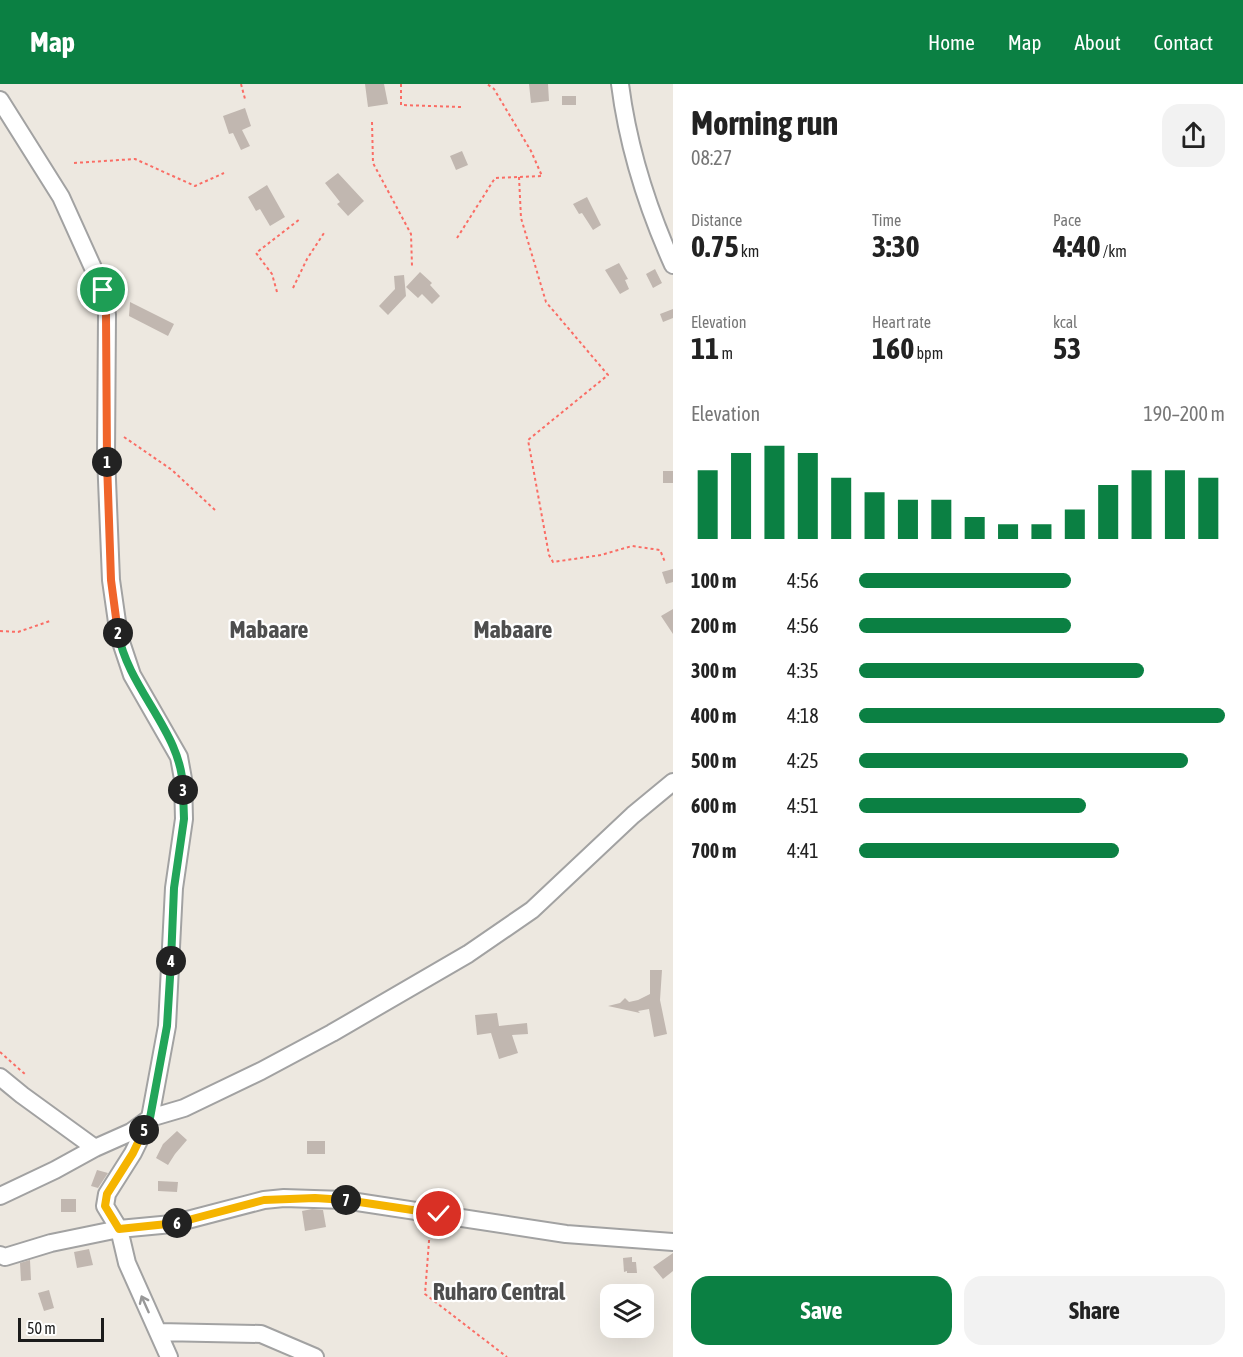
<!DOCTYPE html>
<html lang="en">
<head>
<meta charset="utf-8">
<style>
  body { margin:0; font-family:"Asap Condensed",sans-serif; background:#f2f2f2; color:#222; height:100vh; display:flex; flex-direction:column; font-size:22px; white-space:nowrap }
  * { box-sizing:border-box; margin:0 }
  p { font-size:20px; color:#767676 }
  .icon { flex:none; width:33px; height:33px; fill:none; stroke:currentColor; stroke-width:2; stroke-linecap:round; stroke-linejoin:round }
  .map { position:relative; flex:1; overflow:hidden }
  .side { display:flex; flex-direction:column; background:#fff; width:570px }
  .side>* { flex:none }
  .buttons { position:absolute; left:600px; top:1200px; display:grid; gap:12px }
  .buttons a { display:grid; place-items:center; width:54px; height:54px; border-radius:12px; background:#fff; box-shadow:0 6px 24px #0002; font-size:30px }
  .scale { position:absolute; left:18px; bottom:15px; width:86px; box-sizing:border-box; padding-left:6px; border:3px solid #1b1b1b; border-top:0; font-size:16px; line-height:21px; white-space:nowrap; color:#1b1b1b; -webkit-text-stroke:4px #fff; paint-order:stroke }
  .pin { position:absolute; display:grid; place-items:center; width:51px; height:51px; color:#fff; margin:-26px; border:3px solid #fff; border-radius:50%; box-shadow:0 2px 6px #0007 }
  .km { position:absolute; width:30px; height:30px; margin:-15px; border-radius:50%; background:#222; color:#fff; font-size:16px; line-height:30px; text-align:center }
  .round { display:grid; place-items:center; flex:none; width:63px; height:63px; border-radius:18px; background:#f2f2f2 }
  .overview { display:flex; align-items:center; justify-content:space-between; height:102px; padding:0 18px }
  h1 { font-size:33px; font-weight:700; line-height:45px }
  .figures { display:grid; grid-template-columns:repeat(3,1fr); gap:9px; height:102px; padding:6px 18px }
  .figures div { display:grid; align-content:center }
  .figures b { font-size:30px; font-weight:700 }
  .figures small { font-size:16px; font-weight:400 }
  .figures p { font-size:16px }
  .chart { height:168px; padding:12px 18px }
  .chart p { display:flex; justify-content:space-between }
  .chart svg { width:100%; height:108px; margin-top:6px; stroke:#0b8043; stroke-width:6 }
  .primary-button { display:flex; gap:12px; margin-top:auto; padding:12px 18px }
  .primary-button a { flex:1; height:69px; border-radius:18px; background:#0b8043; color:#fff; font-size:24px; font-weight:700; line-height:69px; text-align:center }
  .primary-button a+a { background:#f2f2f2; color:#222 }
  ul { padding:0 18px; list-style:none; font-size:20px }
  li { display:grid; grid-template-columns:96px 72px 1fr; align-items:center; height:45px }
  li i { height:15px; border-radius:8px; background:#0b8043 }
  header { display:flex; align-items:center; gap:36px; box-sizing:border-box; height:84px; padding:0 30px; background:#0b8043; color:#fff }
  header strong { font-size:28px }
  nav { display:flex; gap:33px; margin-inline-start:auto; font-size:21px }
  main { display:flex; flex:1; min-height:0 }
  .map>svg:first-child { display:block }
  .building { fill:#c1b7b0 }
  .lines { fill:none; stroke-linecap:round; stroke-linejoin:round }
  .minor-casing { stroke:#a2a2a2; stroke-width:20 }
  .path { stroke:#fa6d65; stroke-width:2; stroke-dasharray:3 3; stroke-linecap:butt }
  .minor { stroke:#fff; stroke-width:16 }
  .oneway { stroke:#989898 }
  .split-1-casing { stroke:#fff; stroke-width:12 }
  .split-2-casing { stroke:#fff; stroke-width:12 }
  .split-3-casing { stroke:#fff; stroke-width:12 }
  .split-4-casing { stroke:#fff; stroke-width:12 }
  .split-5-casing { stroke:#fff; stroke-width:12 }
  .split-6-casing { stroke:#fff; stroke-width:12 }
  .split-7-casing { stroke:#fff; stroke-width:12 }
  .split-8-casing { stroke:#fff; stroke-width:12 }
  .split-1 { stroke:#f0652b; stroke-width:8 }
  .split-2 { stroke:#f0652b; stroke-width:8 }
  .split-3 { stroke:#22a559; stroke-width:8 }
  .split-4 { stroke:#22a559; stroke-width:8 }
  .split-5 { stroke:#22a559; stroke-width:8 }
  .split-6 { stroke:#f5b400; stroke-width:8 }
  .split-7 { stroke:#f5b400; stroke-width:8 }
  .split-8 { stroke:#f5b400; stroke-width:8 }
  .labels { text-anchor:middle; stroke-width:4.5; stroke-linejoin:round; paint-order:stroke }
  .quarter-label { font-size:24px; font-weight:bold; fill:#4e4e4e; stroke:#fff }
</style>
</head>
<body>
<header>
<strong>Map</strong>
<nav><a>Home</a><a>Map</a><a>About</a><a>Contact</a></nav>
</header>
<main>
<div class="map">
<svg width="673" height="1273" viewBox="0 0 673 1273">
  <rect width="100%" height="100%" fill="#ede8e0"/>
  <path class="building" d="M365,0H384L388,20L368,23Z
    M529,0H548L549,17L531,19Z
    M562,12H576V21H562Z
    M245,24L251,42L242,46L250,62L241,66L233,49L229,50L223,32Z
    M462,67L468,81L456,86L450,72Z
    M338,89L364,117L348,132L337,120L340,118L325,99Z
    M267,101L285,133L270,142L260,125L256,127L248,113Z
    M587,113L601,141L593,146L582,129L579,130L573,120Z
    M619,179L628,195L625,196L629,205L620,210L605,186Z
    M655,185L662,199L653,204L646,190Z
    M420,188L432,199L430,201L440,212L432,220L422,210L418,214L406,203Z
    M404,191L406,212L388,231L379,222L395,205L394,192Z
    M130,218L174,240L168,252L129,232Z
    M673,225V234L663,238L660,230Z
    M663,387H673V399H663Z
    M673,485V498L666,500L662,488Z
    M673,525V550L661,532Z
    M650,886H662L660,916L667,950L654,953L649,925L638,927L640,929L608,922L620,919L625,914L629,918L638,916L650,910Z
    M497,929L499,942L527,939L528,950L512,951L518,969L499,975L491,949L477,951L475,931Z
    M177,1047L187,1056L175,1070L168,1081L156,1074L163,1060Z
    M307,1057H325V1070H307Z
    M97,1086L108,1089L98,1104L91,1102Z
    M158,1097L178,1098L177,1108L158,1107Z
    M61,1115H76V1128H61Z
    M312,1125L323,1126L326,1143L305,1147L302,1127Z
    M89,1165L93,1181L77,1184L74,1168Z
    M673,1169V1187L663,1195L653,1183Z
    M632,1173V1178H636L637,1189H627V1187L624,1188L623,1174Z
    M30,1176L31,1196L21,1197L20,1179Z
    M49,1206L54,1224L44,1227L38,1209Z"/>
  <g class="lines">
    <g class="minor-casing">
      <path id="minor" d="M620,0C628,63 647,123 673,181
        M0,16L61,113L103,206L107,231L106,371L111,496L119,552L132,591L179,673L183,695L184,735L174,804L167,942L150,1034L133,1069L107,1110L105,1122L119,1145L127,1179L169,1273
        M0,993L22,1011L95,1064
        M0,1112L55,1086L95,1064L131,1048L150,1034L184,1024L261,987L332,949L468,870L532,826L633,731L673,698
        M0,1171L5,1173L51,1159L119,1145L172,1140L264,1116L284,1114L344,1116L566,1150L673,1158
        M158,1248L261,1250L315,1273"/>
    </g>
    <path class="path" d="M241,0L245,15
      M401,0V21L461,23
      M372,38L373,79L411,150L412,182
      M74,79L135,75L195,102L224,89
      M519,93L521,134L546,218L608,291L528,356L549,471L553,478L601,471L632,462L660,466L665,478
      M457,154L495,94L542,92L531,67L494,5L487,0
      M293,204L307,175L324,149
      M277,208L272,190L256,169L300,135
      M124,353L172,386L215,426
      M0,547L18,548L50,537
      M0,968L26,991
      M430,1144L425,1210L507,1273"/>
    <use href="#minor" class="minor"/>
  </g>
  <defs><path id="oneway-shaft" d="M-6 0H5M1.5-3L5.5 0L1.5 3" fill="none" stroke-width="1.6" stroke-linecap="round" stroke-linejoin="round" transform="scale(1.5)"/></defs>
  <use class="oneway" href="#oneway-shaft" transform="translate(145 1220) rotate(-114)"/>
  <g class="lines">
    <g class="split-1-casing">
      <path id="split-1" d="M103,206L106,231L107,378"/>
    </g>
    <g class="split-2-casing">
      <path id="split-2" d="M107,378L111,496L118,549"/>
    </g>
    <g class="split-3-casing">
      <path id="split-3" d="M118,549C129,607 183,649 183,706"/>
    </g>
    <g class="split-4-casing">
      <path id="split-4" d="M171,877L174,804L184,735L183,706"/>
    </g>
    <g class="split-5-casing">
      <path id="split-5" d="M144,1046L150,1034L167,942L171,877"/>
    </g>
    <g class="split-6-casing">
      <path id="split-6" d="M144,1046L133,1069L107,1110L105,1122L119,1145L177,1139"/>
    </g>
    <g class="split-7-casing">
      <path id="split-7" d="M177,1139L264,1116L315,1114L346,1116"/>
    </g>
    <g class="split-8-casing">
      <path id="split-8" d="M346,1116L439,1130"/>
    </g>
    <use href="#split-1" class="split-1"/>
    <use href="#split-2" class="split-2"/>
    <use href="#split-3" class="split-3"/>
    <use href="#split-4" class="split-4"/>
    <use href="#split-5" class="split-5"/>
    <use href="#split-6" class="split-6"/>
    <use href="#split-7" class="split-7"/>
    <use href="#split-8" class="split-8"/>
  </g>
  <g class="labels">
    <g class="quarter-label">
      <text x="269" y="554">Mabaare</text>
      <text x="513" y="554">Mabaare</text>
      <text x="499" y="1216">Ruharo Central</text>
    </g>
  </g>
</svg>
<div class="buttons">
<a><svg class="icon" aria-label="layers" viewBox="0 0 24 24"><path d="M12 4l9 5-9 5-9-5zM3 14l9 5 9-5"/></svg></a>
</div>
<div class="scale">50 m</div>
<div class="pin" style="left:103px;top:206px;background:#1e9e55"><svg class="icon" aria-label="arrive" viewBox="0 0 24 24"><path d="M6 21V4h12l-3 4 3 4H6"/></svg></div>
<div class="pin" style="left:439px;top:1130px;background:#d93025"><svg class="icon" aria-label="check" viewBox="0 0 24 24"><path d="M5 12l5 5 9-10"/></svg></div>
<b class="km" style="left:107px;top:378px">1</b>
<b class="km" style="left:118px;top:549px">2</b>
<b class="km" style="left:183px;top:706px">3</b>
<b class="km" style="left:171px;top:877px">4</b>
<b class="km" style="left:144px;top:1046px">5</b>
<b class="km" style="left:177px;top:1139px">6</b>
<b class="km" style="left:346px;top:1116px">7</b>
</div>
<section class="side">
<div class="overview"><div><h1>Morning run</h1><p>08:27</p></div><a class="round"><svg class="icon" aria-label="share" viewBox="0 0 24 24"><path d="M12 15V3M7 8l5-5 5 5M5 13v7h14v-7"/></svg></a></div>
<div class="figures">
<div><p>Distance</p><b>0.75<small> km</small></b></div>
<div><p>Time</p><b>3:30</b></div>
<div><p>Pace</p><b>4:40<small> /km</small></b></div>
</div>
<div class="figures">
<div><p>Elevation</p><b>11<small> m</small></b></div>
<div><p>Heart rate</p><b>160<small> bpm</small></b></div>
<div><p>kcal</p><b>53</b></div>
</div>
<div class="chart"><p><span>Elevation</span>190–200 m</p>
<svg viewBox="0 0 160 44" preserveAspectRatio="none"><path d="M5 44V16M15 44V9M25 44V6M35 44V9M45 44V19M55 44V25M65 44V28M75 44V28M85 44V35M95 44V38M105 44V38M115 44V32M125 44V22M135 44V16M145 44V16M155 44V19"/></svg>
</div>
<ul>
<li><b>100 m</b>4:56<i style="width:58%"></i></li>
<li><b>200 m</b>4:56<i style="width:58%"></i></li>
<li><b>300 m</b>4:35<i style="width:78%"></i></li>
<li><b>400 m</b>4:18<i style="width:100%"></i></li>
<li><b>500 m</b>4:25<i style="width:90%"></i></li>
<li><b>600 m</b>4:51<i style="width:62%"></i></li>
<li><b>700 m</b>4:41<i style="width:71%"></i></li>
</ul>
<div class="primary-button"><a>Save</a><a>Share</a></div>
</section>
</main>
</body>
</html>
